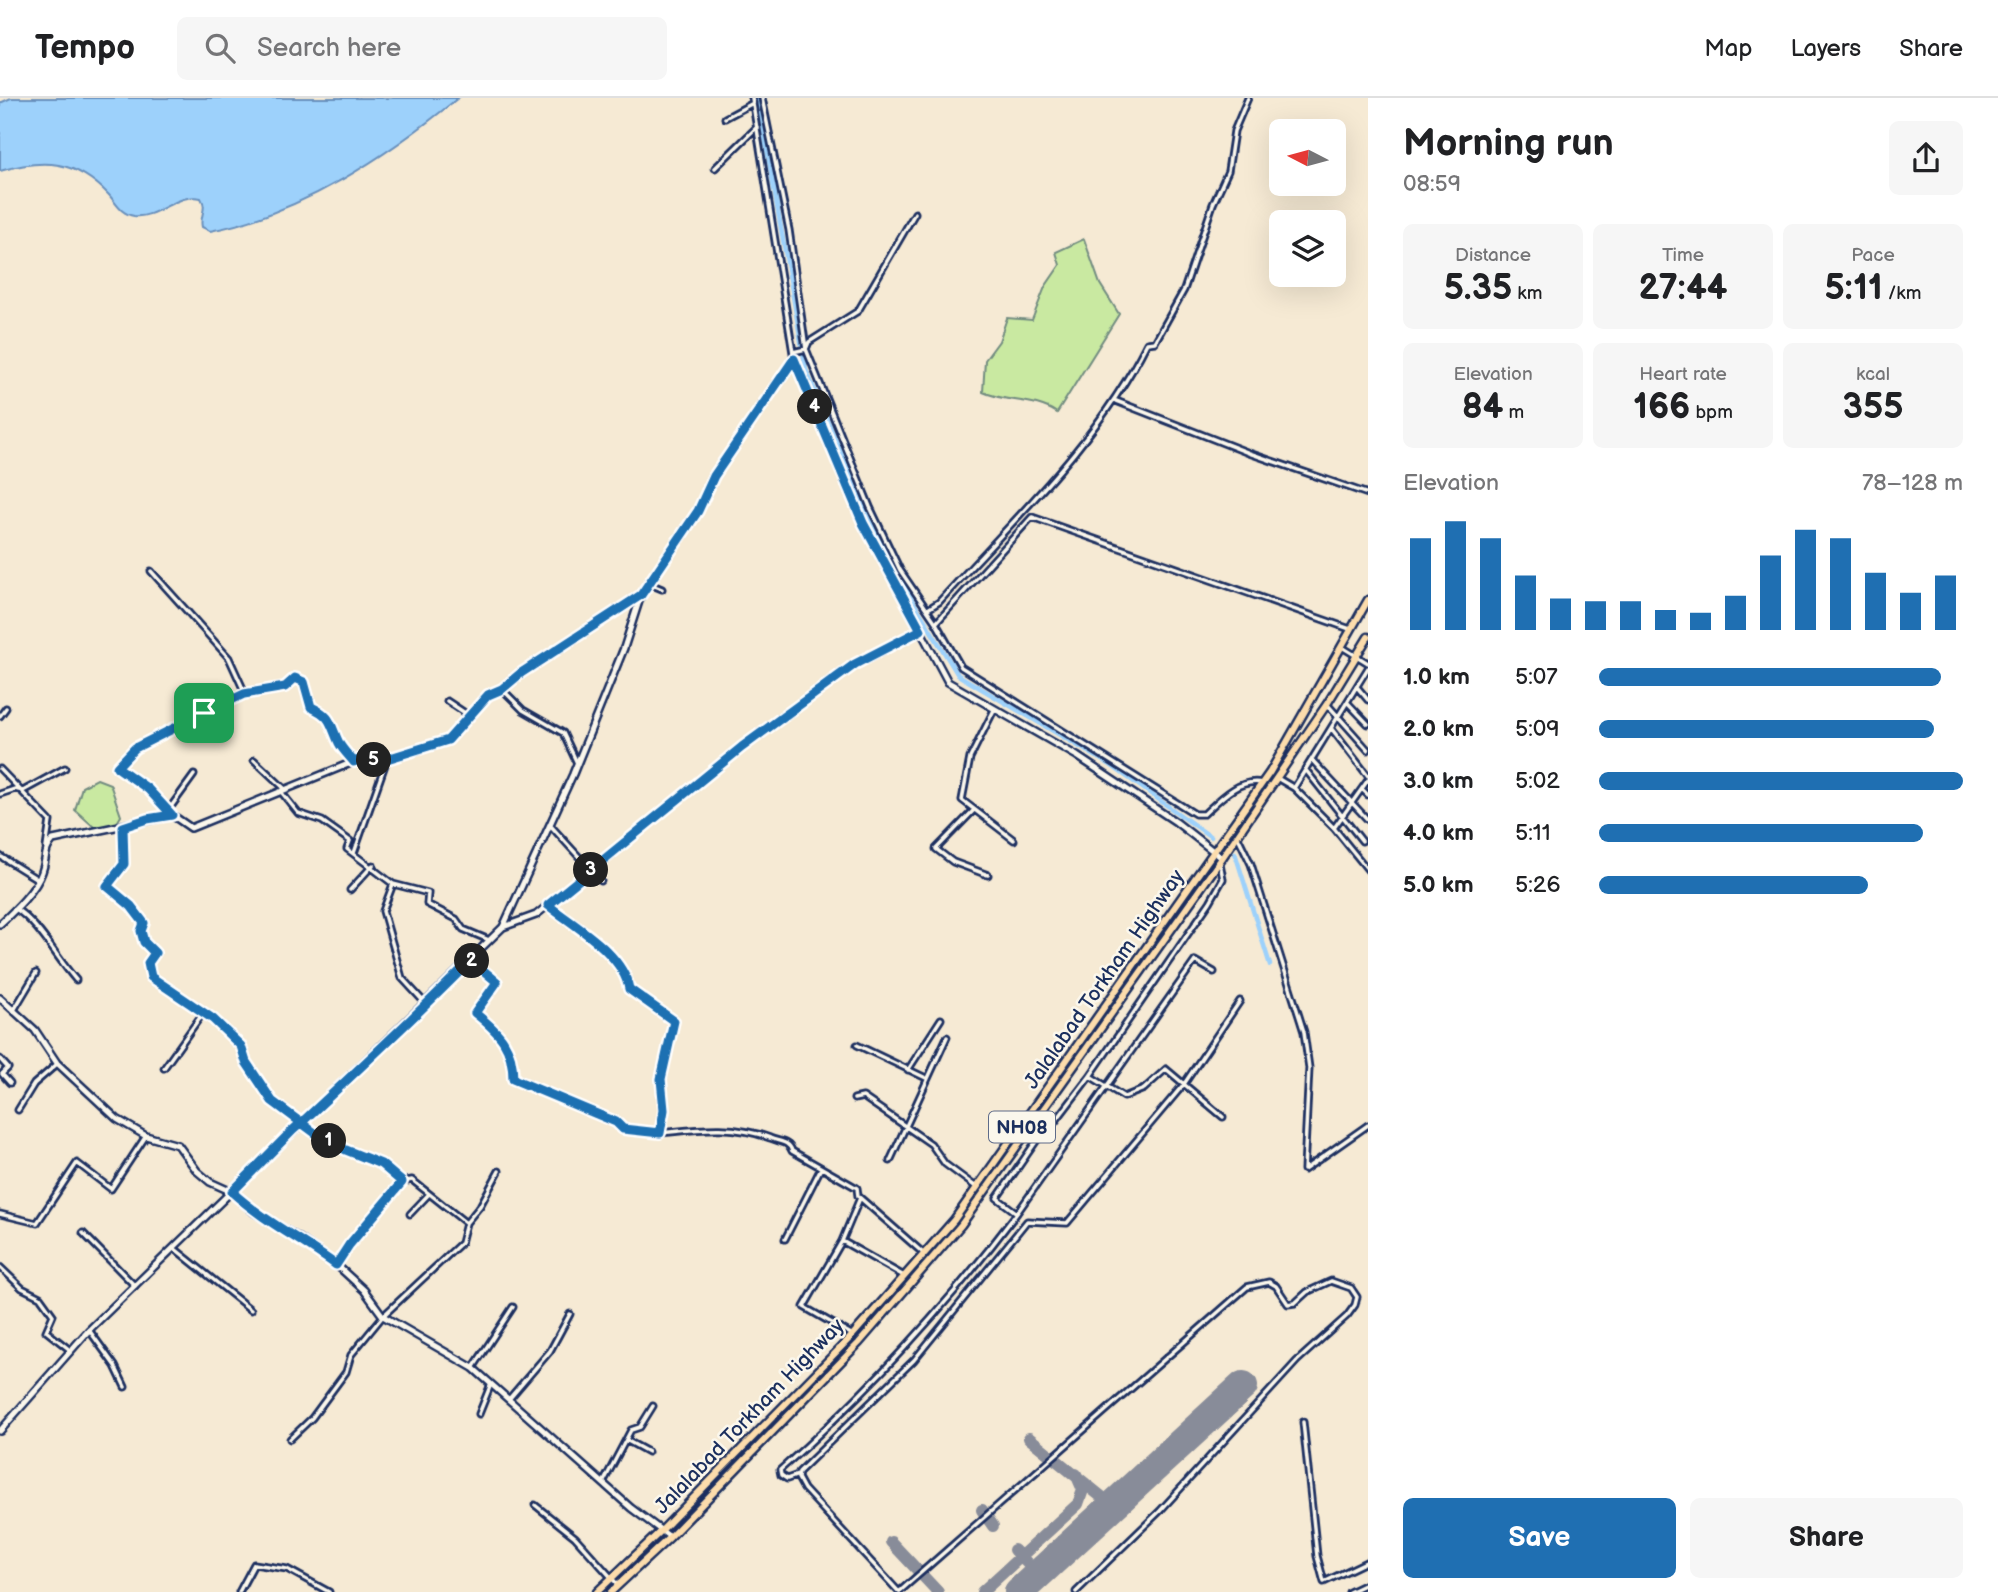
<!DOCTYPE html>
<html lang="en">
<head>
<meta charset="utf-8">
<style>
  body { margin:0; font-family:"Balsamiq Sans",sans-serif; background:#f6f6f6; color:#202124; height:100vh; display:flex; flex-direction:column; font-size:26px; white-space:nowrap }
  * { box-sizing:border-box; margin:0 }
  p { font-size:23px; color:#757577 }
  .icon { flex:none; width:38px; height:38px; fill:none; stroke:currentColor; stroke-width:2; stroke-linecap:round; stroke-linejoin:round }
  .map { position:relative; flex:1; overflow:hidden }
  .panel { display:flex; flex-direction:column; background:#fff; width:630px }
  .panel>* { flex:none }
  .needle { width:46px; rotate:276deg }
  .buttons { position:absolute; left:1269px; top:21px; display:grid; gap:14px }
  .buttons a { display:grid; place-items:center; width:77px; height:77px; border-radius:10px; background:#fff; box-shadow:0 7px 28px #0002; font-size:35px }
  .pin { position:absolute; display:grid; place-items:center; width:60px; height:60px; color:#fff; margin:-30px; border-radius:14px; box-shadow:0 4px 10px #0006 }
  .km { position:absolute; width:35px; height:35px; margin:-18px; border-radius:50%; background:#222; color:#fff; font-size:19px; line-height:35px; text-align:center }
  .round { display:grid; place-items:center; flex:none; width:74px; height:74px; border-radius:10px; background:#f6f6f6 }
  .overview { display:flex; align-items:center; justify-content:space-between; height:119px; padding:0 35px }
  h1 { font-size:38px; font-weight:600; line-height:52px }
  .metrics { display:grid; grid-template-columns:repeat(3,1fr); gap:10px; height:119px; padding:7px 35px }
  .metrics div { display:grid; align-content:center; border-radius:10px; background:#f6f6f6; text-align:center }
  .metrics b { font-size:35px; font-weight:600 }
  .metrics small { font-size:19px; font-weight:400 }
  .metrics p { font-size:19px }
  .chart { height:196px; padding:14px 35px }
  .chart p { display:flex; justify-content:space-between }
  .chart svg { width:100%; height:126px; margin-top:7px; stroke:#1f6fb2; stroke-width:6 }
  .action { display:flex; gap:14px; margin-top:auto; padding:14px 35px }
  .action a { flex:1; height:80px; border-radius:10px; background:#1f6fb2; color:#fff; font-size:28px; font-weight:600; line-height:80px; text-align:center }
  .action a+a { background:#f6f6f6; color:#202124 }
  ul { padding:0 35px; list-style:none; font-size:23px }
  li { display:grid; grid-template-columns:112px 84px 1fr; align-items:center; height:52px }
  li i { height:18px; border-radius:9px; background:#1f6fb2 }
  header { display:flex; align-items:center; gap:42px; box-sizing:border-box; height:98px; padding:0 35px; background:#fff; border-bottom:2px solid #e0e0e0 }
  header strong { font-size:33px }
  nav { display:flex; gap:38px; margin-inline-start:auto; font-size:24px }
  .search { width:490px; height:63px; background:#f6f6f6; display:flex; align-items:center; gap:18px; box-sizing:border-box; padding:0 24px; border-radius:10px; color:#757577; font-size:26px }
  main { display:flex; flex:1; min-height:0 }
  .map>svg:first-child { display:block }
  .green { fill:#c9e9a1; stroke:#728c80; stroke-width:2 }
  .water { fill:#9dd1fb; stroke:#6990bc; stroke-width:2 }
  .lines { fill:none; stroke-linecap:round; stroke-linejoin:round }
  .canal { stroke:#9dd1fb; stroke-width:4.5 }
  .taxiway { stroke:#888c99; stroke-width:12 }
  .runway { stroke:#888c99; stroke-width:30 }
  .street-casing { stroke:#1b2f5e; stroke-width:9 }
  .secondary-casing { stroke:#1b2f5e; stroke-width:10 }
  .highway-casing { stroke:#1b2f5e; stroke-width:11 }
  .street { stroke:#fbf7ec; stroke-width:3.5 }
  .secondary { stroke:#fbf7ec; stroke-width:5 }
  .highway { stroke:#fcdcac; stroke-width:6 }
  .route-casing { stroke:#fff; stroke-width:14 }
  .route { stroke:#1f6fb2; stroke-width:9 }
  .labels { text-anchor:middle; stroke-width:5; stroke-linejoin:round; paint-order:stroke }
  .shield { fill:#fbf7ec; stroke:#5e6b89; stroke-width:2 }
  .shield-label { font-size:19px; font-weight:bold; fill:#1b2f5e }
  .street-label { font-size:21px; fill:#1b2f5e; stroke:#fbf7ec }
</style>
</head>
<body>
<header>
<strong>Tempo</strong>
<div class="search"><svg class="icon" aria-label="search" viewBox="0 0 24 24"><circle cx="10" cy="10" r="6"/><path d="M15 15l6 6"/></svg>Search here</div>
<nav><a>Map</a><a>Layers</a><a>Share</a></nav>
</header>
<main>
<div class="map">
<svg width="1368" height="1494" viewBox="0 0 1368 1494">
  <rect width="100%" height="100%" fill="#f6ead4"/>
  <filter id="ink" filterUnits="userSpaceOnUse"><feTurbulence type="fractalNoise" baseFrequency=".0143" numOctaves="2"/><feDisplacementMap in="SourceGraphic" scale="14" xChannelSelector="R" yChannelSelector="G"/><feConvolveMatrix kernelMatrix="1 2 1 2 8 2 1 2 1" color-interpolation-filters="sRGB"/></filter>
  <g filter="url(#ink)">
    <path class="green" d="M1084,141L1100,186L1119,216L1057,315C1035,300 1007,305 983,294L985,262L999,243L1007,220L1032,222L1045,189L1060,167L1056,154Z
      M97,681L110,686L121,718L115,728L95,730L75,712L82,689Z"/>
    <path class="water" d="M11,0H458C386,59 302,115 210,133L202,129C199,118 208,111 201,100C178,94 157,121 134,118C121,116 117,106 109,97C76,62 44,60 0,73V5Z"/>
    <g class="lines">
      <path class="canal" d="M758,0L806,272L873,430L895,474L958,577L1109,666L1211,739
        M1235,755L1270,867"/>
      <path class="taxiway" d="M1029,1340L1108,1404V1412
        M982,1412L993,1428
        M891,1444L938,1494
        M1014,1452L1034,1472V1480
        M982,1494L1078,1406L1083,1392L1076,1376"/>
      <path class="runway" d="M1019,1494L1243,1288"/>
      <g class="street-casing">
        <path id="street" d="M752,0L794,261
          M762,0L789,132L806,251L870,409L900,472L936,525
          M725,20L753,5
          M715,70L757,29
          M793,254L806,251L809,244L858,213L915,115
          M1116,303L1249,355L1368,396
          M151,473L229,560L245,595
          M650,486L662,491
          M928,511L939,504C1013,422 1097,345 1147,245L1155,244L1184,192L1213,106L1228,73L1234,33L1248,0
          M1342,549L1368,565
          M1357,589L1368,602
          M212,591L222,611
          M502,591L523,612L563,635L577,665
          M447,603L468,617
          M1348,605L1368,626
          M1327,606L1368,652
          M994,612L970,660L962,702L1014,742
          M0,618L6,610
          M1331,630L1368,678
          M254,662L285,691
          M1312,662L1368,722
          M0,671L50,723L46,750
          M1305,671L1362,743
          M1277,680L1294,690L1334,730L1368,772
          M1262,685C1239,680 1220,701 1204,716H1195L961,569L936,525L1032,419L1350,531
          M1294,690L1368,570
          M1362,691L1368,697
          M282,695L298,715L322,723L350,743L347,751L393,786L428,795L427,806L456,821L463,831L489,842
          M0,696L15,691L23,693L65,670
          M973,713L936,751L953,764L988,777
          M171,715L170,710L194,677
          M172,717L148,691L117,669L135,650L220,605L252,594L285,589L295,580L304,584L311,609C332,618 330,626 339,645C342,651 349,658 354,664
          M550,727L601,783
          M123,729L124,766L107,788L131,808L144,825C138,839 145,845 155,855L148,865L151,879L213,921L241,948L246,964L272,1003L315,1035L346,1052L381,1066L402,1084L412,1082L466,1125
          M1334,730L1368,682
          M1238,739L1251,766L1304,934L1309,970L1304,1072L1368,1027
          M354,755L387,661
          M0,758L37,781
          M1220,765L1223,781L1210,804L1090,978L1124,999L1144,991L1166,971L1223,1019
          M393,786L383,813L402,880L425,905
          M350,792L373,767
          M548,807C576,829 623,855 629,891L674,924L661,981L664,1012L660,1035C700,1031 732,1026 770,1040C779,1044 789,1043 792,1053L857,1090L858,1098L923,1155
          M16,811C41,828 55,858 76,882
          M471,862L497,884L476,915C500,935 513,948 513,981L616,1024L623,1031L660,1035
          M14,912L36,875
          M857,947L926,980
          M0,961L8,970L2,976L10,985
          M164,970L203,915
          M908,972L941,921
          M854,1001L863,999L931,1046L945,1066L976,1089
          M18,1012L34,986L57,966
          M890,1063L947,939
          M1017,1115L1195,863L1214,874
          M0,1116L37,1125L77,1065L111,1091L146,1038
          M410,1116L428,1097
          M83,1135L135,1188
          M785,1141L821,1070
          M842,1143L904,1178
          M174,1150L251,1212
          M336,1167L349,1147L402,1084
          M0,1169L22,1190L40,1199L53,1217L46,1233L70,1252
          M89,1232L115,1268L125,1289
          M851,1236L804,1209L842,1143L860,1100
          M473,1270L513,1209
          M509,1301L550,1253L570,1216
          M479,1316L491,1286
          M1303,1324L1317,1458L1324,1484L1368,1463
          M290,1341L312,1320L346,1274L351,1257L383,1218L461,1145L466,1125L480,1108L499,1073
          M626,1342L648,1354
          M798,1377L787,1381L781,1377L780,1372C868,1294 946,1209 1017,1115L997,1100L1046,1029L1055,1024L1090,978
          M603,1385L631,1332L640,1329L653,1308
          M535,1407L575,1439L618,1487
          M239,1494L254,1466L287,1471L329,1494
          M1076,1494L1160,1413L1297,1263L1347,1218L1355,1207L1357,1199L1351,1190L1331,1183L1307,1194L1295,1205L1288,1206L1276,1188L1269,1184L1247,1189L899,1494L804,1391L798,1380L799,1374L914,1262L1027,1123L1067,1125L1184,986L1240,903
          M1349,1494L1368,1485"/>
      </g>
      <g class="secondary-casing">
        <path id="secondary" d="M0,826C15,812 36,792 42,774C47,761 43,753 53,742L172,717L191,730L363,660L387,661L448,642L488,597L502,591L521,575L641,497
          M503,829L536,817L742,649L855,566L921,532
          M0,900L35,932L57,965L117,1021L146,1038L178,1047L197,1073L210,1084L232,1094L254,1114L299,1140L340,1170L364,1192L383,1218L473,1270L631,1410L670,1439
          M0,1333L89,1232L503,829L573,676L624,550L641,497L698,413L714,378L794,261L863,425L948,584L1077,658L1176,724L1222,760"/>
      </g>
      <g class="highway-casing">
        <path id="highway" d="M597,1494L662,1432L850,1240L954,1122L1270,674L1368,502
          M611,1494L670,1439L859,1245L961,1127L1222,760L1327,606L1368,539"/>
      </g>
      <use href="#street" class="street"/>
      <use href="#secondary" class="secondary"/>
      <use href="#highway" class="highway"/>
    </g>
  </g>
  <g class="lines" filter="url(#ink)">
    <g class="route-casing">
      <path id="route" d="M204,615L135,650L117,669L148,691L172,717L147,721L123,729L124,766L107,788L131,808L144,825L141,833L144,844L155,855L148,865L151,879L213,921L241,948L246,964L272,1003L315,1035L346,1052L381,1066L402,1084L349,1147L336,1167C302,1142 264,1123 232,1094L293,1032L301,1025C359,971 416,918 471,862L497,884L475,915C500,935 513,948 513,981L616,1024L623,1031L660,1035L664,1012L661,981L674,923L629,891C623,855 575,829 548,807L742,649L855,566L921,532L863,425L794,261L714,378L698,413L641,497L521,575L502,591L488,597L448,642L387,661L363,660L354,664C349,658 342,651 339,645C330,626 332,618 311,609L304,584L295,580L285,589L244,596L204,615"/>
    </g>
    <use href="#route" class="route"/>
  </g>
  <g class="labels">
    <rect class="shield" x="989" y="1013.5" width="66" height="31" rx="5"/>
    <g class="shield-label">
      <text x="1022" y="1036">NH08</text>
    </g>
    <g class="street-label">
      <text transform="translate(1104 881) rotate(-55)" y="7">Jalalabad Torkham Highway</text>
      <text transform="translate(749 1318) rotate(-46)" y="7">Jalalabad Torkham Highway</text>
    </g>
  </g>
</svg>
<div class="buttons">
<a><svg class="needle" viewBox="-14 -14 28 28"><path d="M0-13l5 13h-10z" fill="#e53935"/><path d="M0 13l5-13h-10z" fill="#757577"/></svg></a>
<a><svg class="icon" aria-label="layers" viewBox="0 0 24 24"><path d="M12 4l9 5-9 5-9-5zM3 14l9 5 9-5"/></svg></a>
</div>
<div class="pin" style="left:204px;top:615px;background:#1e9e55"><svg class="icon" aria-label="arrive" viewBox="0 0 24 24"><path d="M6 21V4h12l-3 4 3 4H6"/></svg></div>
<b class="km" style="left:329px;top:1043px">1</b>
<b class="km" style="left:472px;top:863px">2</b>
<b class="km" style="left:591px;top:772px">3</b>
<b class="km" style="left:815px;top:309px">4</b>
<b class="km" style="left:374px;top:662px">5</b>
</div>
<section class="panel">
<div class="overview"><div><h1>Morning run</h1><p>08:59</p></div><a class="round"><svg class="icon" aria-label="share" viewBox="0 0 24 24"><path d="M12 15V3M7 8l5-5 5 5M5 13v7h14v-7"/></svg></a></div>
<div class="metrics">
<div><p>Distance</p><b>5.35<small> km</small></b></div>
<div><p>Time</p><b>27:44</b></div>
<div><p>Pace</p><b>5:11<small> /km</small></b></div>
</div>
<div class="metrics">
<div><p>Elevation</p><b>84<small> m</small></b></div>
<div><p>Heart rate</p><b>166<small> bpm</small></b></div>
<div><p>kcal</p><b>355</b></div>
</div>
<div class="chart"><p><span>Elevation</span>78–128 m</p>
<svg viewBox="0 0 160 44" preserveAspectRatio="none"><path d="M5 44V12M15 44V6M25 44V12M35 44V25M45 44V33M55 44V34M65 44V34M75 44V37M85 44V38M95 44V32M105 44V18M115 44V9M125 44V12M135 44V24M145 44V31M155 44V25"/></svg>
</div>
<ul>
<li><b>1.0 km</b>5:07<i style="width:94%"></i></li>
<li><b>2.0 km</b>5:09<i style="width:92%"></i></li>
<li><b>3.0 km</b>5:02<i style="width:100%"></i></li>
<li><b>4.0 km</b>5:11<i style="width:89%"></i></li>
<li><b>5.0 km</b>5:26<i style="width:74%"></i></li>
</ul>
<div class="action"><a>Save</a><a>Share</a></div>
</section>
</main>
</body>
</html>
